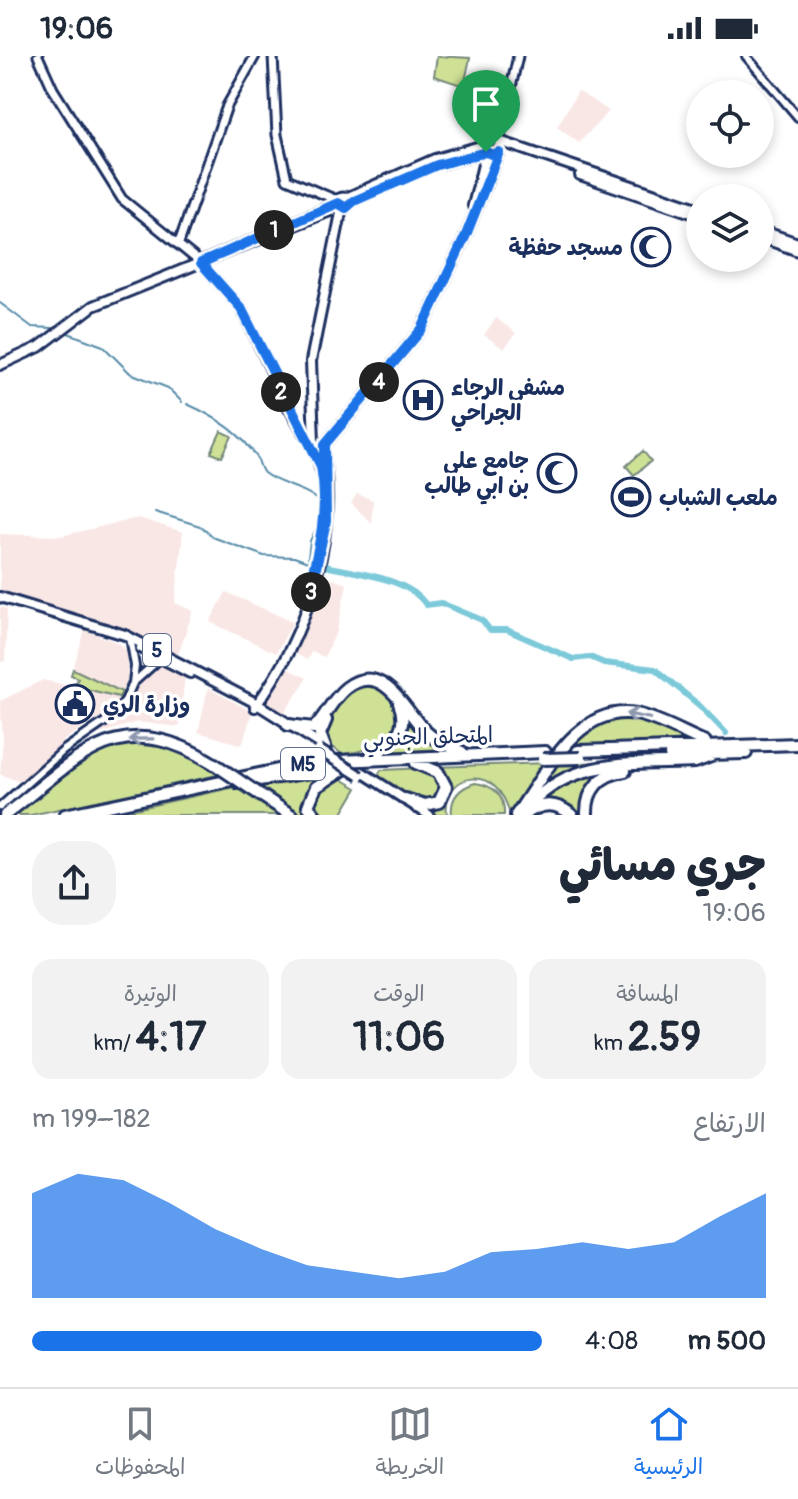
<!DOCTYPE html>
<html lang="ar">
<head>
<meta charset="utf-8">
<style>
  body { margin:0; font-family:Pangolin,"Playpen Sans Arabic",sans-serif; background:#f2f2f3; color:#1f2937; direction:rtl; height:100vh; display:flex; flex-direction:column; font-size:30px; white-space:nowrap }
  * { box-sizing:border-box; margin:0 }
  p { font-size:26px; color:#747a83 }
  .icon { flex:none; width:44px; height:44px; fill:none; stroke:currentColor; stroke-width:2; stroke-linecap:round; stroke-linejoin:round }
  .map { position:relative; height:759px; overflow:hidden; direction:ltr }
  .side { display:flex; flex-direction:column; background:#fff; flex:1 }
  .side>* { flex:none }
  .tools { position:absolute; left:686px; top:24px; display:grid; gap:16px }
  .tools a { display:grid; place-items:center; width:88px; height:88px; border-radius:50%; background:#fff; box-shadow:0 4px 12px #0003; font-size:40px }
  .pin { position:absolute; display:grid; place-items:center; width:68px; height:68px; color:#fff; margin:-82px -34px; border-radius:50% 50% 50% 0; rotate:-45deg; box-shadow:0 0 8px #0007 }
  .pin .icon { rotate:45deg }
  .km { position:absolute; width:40px; height:40px; margin:-20px; border-radius:50%; background:#222; color:#fff; font-size:22px; line-height:40px; text-align:center }
  .round { display:grid; place-items:center; flex:none; width:84px; height:84px; border-radius:32px; background:#f2f2f3 }
  .head { display:flex; align-items:center; justify-content:space-between; height:136px; padding:0 32px }
  h1 { font-size:44px; font-weight:800; line-height:60px }
  .figures { display:grid; grid-template-columns:repeat(3,1fr); gap:12px; height:136px; padding:8px 32px }
  .figures div { display:grid; align-content:center; border-radius:20px; background:#f2f2f3; text-align:center }
  .figures b { font-size:40px; font-weight:800 }
  .figures small { font-size:22px; font-weight:400 }
  .figures p { font-size:22px }
  .chart { height:224px; padding:16px 32px }
  .chart p { display:flex; justify-content:space-between }
  .chart svg { width:100%; height:144px; margin-top:8px; fill:#1a73e8; opacity:.7 }
  ul { padding:0 32px; list-style:none; font-size:26px }
  li { display:grid; grid-template-columns:128px 96px 1fr; align-items:center; height:60px }
  li i { height:20px; border-radius:10px; background:#1a73e8 }
  .status { display:flex; justify-content:space-between; align-items:center; height:56px; padding:0 40px; background:#fff; direction:ltr }
  .status svg { height:22px; fill:currentColor }
  .tabs { display:flex; justify-content:space-around; align-items:center; height:112px; border-top:2px solid #e0e1e3; background:#fff; font-size:22px; color:#747a83 }
  .tabs a { display:grid; justify-items:center; gap:4px }
  .tabs .active { color:#1a73e8 }
  .map>svg:first-child { display:block }
  .built { fill:#f9e7e5 }
  .green { fill:#cfe195; stroke:#75887a; stroke-width:2 }
  .lines { fill:none; stroke-linecap:round; stroke-linejoin:round }
  .stream { stroke:#558ba8; stroke-width:2 }
  .river { stroke:#7bc9d9; stroke-width:6 }
  .tertiary-casing { stroke:#1b2f5e; stroke-width:12 }
  .secondary-casing { stroke:#1b2f5e; stroke-width:13 }
  .primary-casing { stroke:#1b2f5e; stroke-width:14 }
  .trunk-casing { stroke:#1b2f5e; stroke-width:16 }
  .tertiary { stroke:#fff; stroke-width:6 }
  .secondary { stroke:#fff; stroke-width:7 }
  .primary { stroke:#fff; stroke-width:8 }
  .trunk { stroke:#fff; stroke-width:10 }
  .primary-bridge-casing { stroke:#1b2f5e; stroke-width:14; stroke-linecap:butt }
  .trunk-bridge-casing { stroke:#1b2f5e; stroke-width:16; stroke-linecap:butt }
  .primary-bridge { stroke:#fff; stroke-width:8 }
  .trunk-bridge { stroke:#fff; stroke-width:10 }
  .oneway { stroke:#8d97ae }
  .route-casing { stroke:#fff; stroke-width:16 }
  .route { stroke:#1a73e8; stroke-width:10 }
  .labels { text-anchor:middle; stroke-width:7; stroke-linejoin:round; paint-order:stroke }
  .shield { fill:#fff; stroke:#5f6d8e; stroke-width:2 }
  .shield-label { font-size:20px; font-weight:bold; fill:#1b2f5e }
  .poi-label { font-size:22px; font-weight:bold; fill:#1b2f5e; stroke:#fff; text-anchor:start }
  .street-label { font-size:22px; fill:#1b2f5e; stroke:#fff }
</style>
</head>
<body>
<div class="status"><b>19:06</b><svg viewBox="0 0 49 12"><path d="M0 12V9h3v3zM5 12V6h3v6zM10 12V3h3v9zM15 12V0h3v12zM26 1h20v11H26zM47 4h2v5h-2z"/></svg></div>
<div class="map">
<svg width="798" height="759" viewBox="0 0 798 759">
  <rect width="100%" height="100%" fill="#fff"/>
  <filter id="ink" filterUnits="userSpaceOnUse"><feTurbulence type="fractalNoise" baseFrequency=".0125" numOctaves="2"/><feDisplacementMap in="SourceGraphic" scale="16" xChannelSelector="R" yChannelSelector="G"/><feConvolveMatrix kernelMatrix="1 2 1 2 8 2 1 2 1" color-interpolation-filters="sRGB"/></filter>
  <g filter="url(#ink)">
    <path class="built" d="M578,35L609,55L579,87L557,71Z
      M496,262L516,277L504,293L484,279Z
      M357,438L373,444L371,467L351,447Z
      M138,462L183,476L175,547L193,555L178,599L103,566L0,537V478L61,480Z
      M318,518L347,528L337,575L324,601L312,595L307,604L290,595Z
      M226,536L293,566L276,597L210,566Z
      M0,551L7,553L5,605L0,606Z
      M85,574L120,588L128,596L127,625L122,636L73,613Z
      M161,607L185,620L179,671L137,666L99,678L129,645L136,629Z
      M282,610L307,622L282,661L267,649L266,639Z
      M43,624L119,641L108,656L64,684L61,691L22,727L0,718L3,683L0,645Z
      M208,632L252,656L242,689L198,676Z"/>
    <path class="green" d="M437,0L470,2L464,30L434,20Z
      M221,375L232,380L222,401L211,397Z
      M643,395L651,405L634,419L626,410Z
      M633,428L644,438L628,454L618,444Z
      M73,613L122,636L119,641L74,630L78,622L71,619Z
      M360,629L375,630L392,642C414,680 372,695 342,698L322,683C323,659 338,640 360,629Z
      M402,654L449,693L378,696L395,683Z
      M618,660L645,663L694,685L568,689L590,670Z
      M133,688L177,693L222,718L31,759H10L91,698Z
      M604,706L561,719L531,742L555,708Z
      M547,707L510,759C498,705 441,716 447,759H436L424,750L445,739L435,711Z
      M426,712L434,716L442,729L437,741C416,751 395,732 377,721L381,714Z
      M613,713L593,725L585,759L538,747L565,724Z
      M330,717L309,730L302,750L309,759H302L255,726Z
      M336,720L357,732L341,759H317L308,745Z
      M475,727C494,729 505,740 504,759H452C450,742 459,732 475,727Z
      M240,730L284,759H108Z"/>
    <g class="lines">
      <path class="stream" d="M0,247L32,271L52,272
        M68,277L103,290L130,317L168,332L182,346
        M187,348C212,359 240,376 256,400C259,404 260,413 264,417C280,430 310,432 323,449
        M155,456L200,470L215,482L264,500L294,501L311,507
        M314,508L308,502L310,485L323,459"/>
      <path class="river" d="M311,507C345,516 407,519 426,549L441,547L482,564L490,574H507L573,603L590,601L604,607L655,613L700,650L726,677"/>
      <g class="tertiary-casing">
        <path id="tertiary" d="M746,0L798,61
          M130,581L135,610L133,627
          M0,751L64,694L112,661L126,643L133,627L163,600"/>
      </g>
      <g class="secondary-casing">
        <path id="secondary" d="M38,0L53,33L122,143L201,207L241,252L288,351L312,390
          M273,0L277,79L287,123L339,145
          M499,85L518,0
          M179,187L227,50L255,0"/>
      </g>
      <g class="primary-casing">
        <path id="primary" d="M484 91a8 8 0 1 1 16 0a8 8 0 1 1-16 0Z
          M499,85L700,153
          M441,108L486,96
          M580,119L700,160
          M337.5 147a5.5 5.5 0 1 1 11 0a5.5 5.5 0 1 1-11 0Z
          M346,142L435,103L484,89
          M338,147L202,206L340,151
          M473,150L486,96
          M760,174L798,187
          M760,181L798,195
          M0,309L39,291L93,250L202,206
          M314,386L311,305L342,152
          M325,388L422,273L466,179L499,96
          M316,397L322,417
          M0,541L125,579L254,646L325,691
          M141,592L190,617
          M255,651C306,581 339,483 323,396
          M362,716L429,759"/>
      </g>
      <g class="trunk-casing">
        <path id="trunk" d="M288,669L314,672C326,660 332,643 346,632C382,604 404,653 424,674C435,685 449,690 462,696
          M325,691L320,678L326,664
          M578,695L798,688
          M670,699L746,697
          M371,700C393,688 410,673 399,647
          M416,707L438,716L446,731L439,746L417,751
          M239,727L350,710
          M262,740L291,759
          M405,743L425,749
          M531,748C573,701 638,709 695,706L711,700
          M5,759C79,703 116,648 213,707
          M65,759L316,706L545,696
          M315,759L308,750L316,731L344,713
          M516,759C545,719 577,648 636,658C660,663 683,677 705,686L709,698
          M524,759C541,747 555,745 572,759
          M587,759C586,734 600,718 625,715"/>
      </g>
      <use href="#tertiary" class="tertiary"/>
      <use href="#secondary" class="secondary"/>
      <use href="#primary" class="primary"/>
      <use href="#trunk" class="trunk"/>
      <g class="primary-bridge-casing">
        <path id="primary-bridge" d="M319,694L360,720"/>
      </g>
      <g class="trunk-bridge-casing">
        <path id="trunk-bridge" d="M543,703L580,702
          M213,707L262,740"/>
      </g>
      <use href="#primary-bridge" class="primary-bridge"/>
      <use href="#trunk-bridge" class="trunk-bridge"/>
    </g>
    <defs><path id="oneway-shaft" d="M-6 0H5M1.5-3L5.5 0L1.5 3" fill="none" stroke-width="1.6" stroke-linecap="round" stroke-linejoin="round" transform="scale(2)"/></defs>
    <g class="oneway">
      <use href="#oneway-shaft" transform="translate(638 660) rotate(-169)"/>
      <use href="#oneway-shaft" transform="translate(141 683) rotate(179)"/>
    </g>
  </g>
  <g class="lines" filter="url(#ink)">
    <g class="route-casing">
      <path id="route" d="M486,96L493,99L499,96L466,179L422,273L325,388L326,465L309,545L306,544C317,500 330,456 321,410L241,252L201,207L338,147L346,152L354,145L437,109Z"/>
    </g>
    <use href="#route" class="route"/>
  </g>
  <defs>
    <g id="mosque-ring" transform="scale(2)"><circle r="9.5" fill="#fff" stroke="#1b2f5e" stroke-width="1.5"/><path d="M3.5-4.9A6 6 0 1 0 3.5 4.9A5 5 0 1 1 3.5-4.9Z" fill="#1b2f5e"/></g>
    <g id="hospital-ring" transform="scale(2)"><circle r="9.5" fill="#fff" stroke="#1b2f5e" stroke-width="1.5"/><path d="M-5-5h3v3.5h4V-5h3V5h-3V1.5h-4V5h-3Z" fill="#1b2f5e"/></g>
    <g id="stadium-ring" transform="scale(2)"><circle r="9.5" fill="#fff" stroke="#1b2f5e" stroke-width="1.5"/><path d="M0-5a6.5 5 0 1 0 0 10a6.5 5 0 1 0 0-10ZM-3.5-1.8h7v3.6h-7Z" fill="#1b2f5e"/></g>
    <g id="civic-ring" transform="scale(2)"><circle r="9.5" fill="#fff" stroke="#1b2f5e" stroke-width="1.5"/><path d="M-.6-6.5H3V-4.5H.6V-3L4-1V1h2V6H-6V1h2V-1L-.6-3ZM-1.2 2.5V6h2.4V2.5Z" fill="#1b2f5e"/></g>
  </defs>
  <g fill-rule="evenodd">
    <use href="#mosque-ring" x="651" y="191"/>
    <use href="#hospital-ring" x="423" y="344"/>
    <use href="#mosque-ring" x="557" y="417"/>
    <use href="#stadium-ring" x="631" y="441"/>
    <use href="#civic-ring" x="75" y="648"/>
  </g>
  <g class="labels">
    <g class="shield">
      <rect x="143" y="578" width="28" height="32" rx="6"/>
      <rect x="281" y="692" width="44" height="32" rx="6"/>
    </g>
    <g class="shield-label">
      <text x="157" y="601">5</text>
      <text x="303" y="715">M5</text>
    </g>
    <g class="poi-label">
      <text x="623" y="199" text-anchor="end">مسجد حفظة</text>
      <text x="451" y="339">مشفى الرجاء<tspan x="451" dy="25">الجراحي</tspan></text>
      <text x="529" y="412" text-anchor="end">جامع علي<tspan x="529" dy="25">بن ابي طالب</tspan></text>
      <text x="659" y="449">ملعب الشباب</text>
      <text x="103" y="656">وزارة الري</text>
    </g>
    <g class="street-label">
      <text transform="translate(428 680) rotate(-2)" y="8">المتحلق الجنوبي</text>
    </g>
  </g>
</svg>
<div class="tools">
<a><svg class="icon" aria-label="locate" viewBox="0 0 24 24"><circle cx="12" cy="12" r="6"/><path d="M12 2v4M12 18v4M2 12h4M18 12h4"/></svg></a>
<a><svg class="icon" aria-label="layers" viewBox="0 0 24 24"><path d="M12 4l9 5-9 5-9-5zM3 14l9 5 9-5"/></svg></a>
</div>
<div class="pin" style="left:486px;top:96px;background:#1e9e55"><svg class="icon" aria-label="arrive" viewBox="0 0 24 24"><path d="M6 21V4h12l-3 4 3 4H6"/></svg></div>
<b class="km" style="left:274px;top:174px">1</b>
<b class="km" style="left:281px;top:336px">2</b>
<b class="km" style="left:311px;top:536px">3</b>
<b class="km" style="left:379px;top:326px">4</b>
</div>
<section class="side">
<div class="head"><div><h1>جري مسائي</h1><p>19:06</p></div><a class="round"><svg class="icon" aria-label="share" viewBox="0 0 24 24"><path d="M12 15V3M7 8l5-5 5 5M5 13v7h14v-7"/></svg></a></div>
<div class="figures">
<div><p>المسافة</p><b>2.59<small> km</small></b></div>
<div><p>الوقت</p><b>11:06</b></div>
<div><p>الوتيرة</p><b>4:17<small> /km</small></b></div>
</div>
<div class="chart"><p><span>الارتفاع</span>182–199 m</p>
<svg viewBox="0 0 160 44" preserveAspectRatio="none"><path d="M0 44V12L10 6L20 8L30 15L40 23L50 29L60 34L70 36L80 38L90 36L100 30L110 29L120 27L130 29L140 27L150 19L160 12V44z"/></svg>
</div>
<ul>
<li><b>500 m</b>4:08<i style="width:100%"></i></li>
</ul>
</section>
<nav class="tabs">
<a class="active"><svg class="icon" aria-label="home" viewBox="0 0 24 24"><path d="M3 11l9-7 9 7M6 9v11h12V9"/></svg>الرئيسية</a>
<a><svg class="icon" aria-label="map" viewBox="0 0 24 24"><path d="M3 6l6-2 6 2 6-2v14l-6 2-6-2-6 2zM9 4v14M15 6v14"/></svg>الخريطة</a>
<a><svg class="icon" aria-label="saved" viewBox="0 0 24 24"><path d="M7 4h10v16l-5-4-5 4z"/></svg>المحفوظات</a>
</nav>
</body>
</html>
